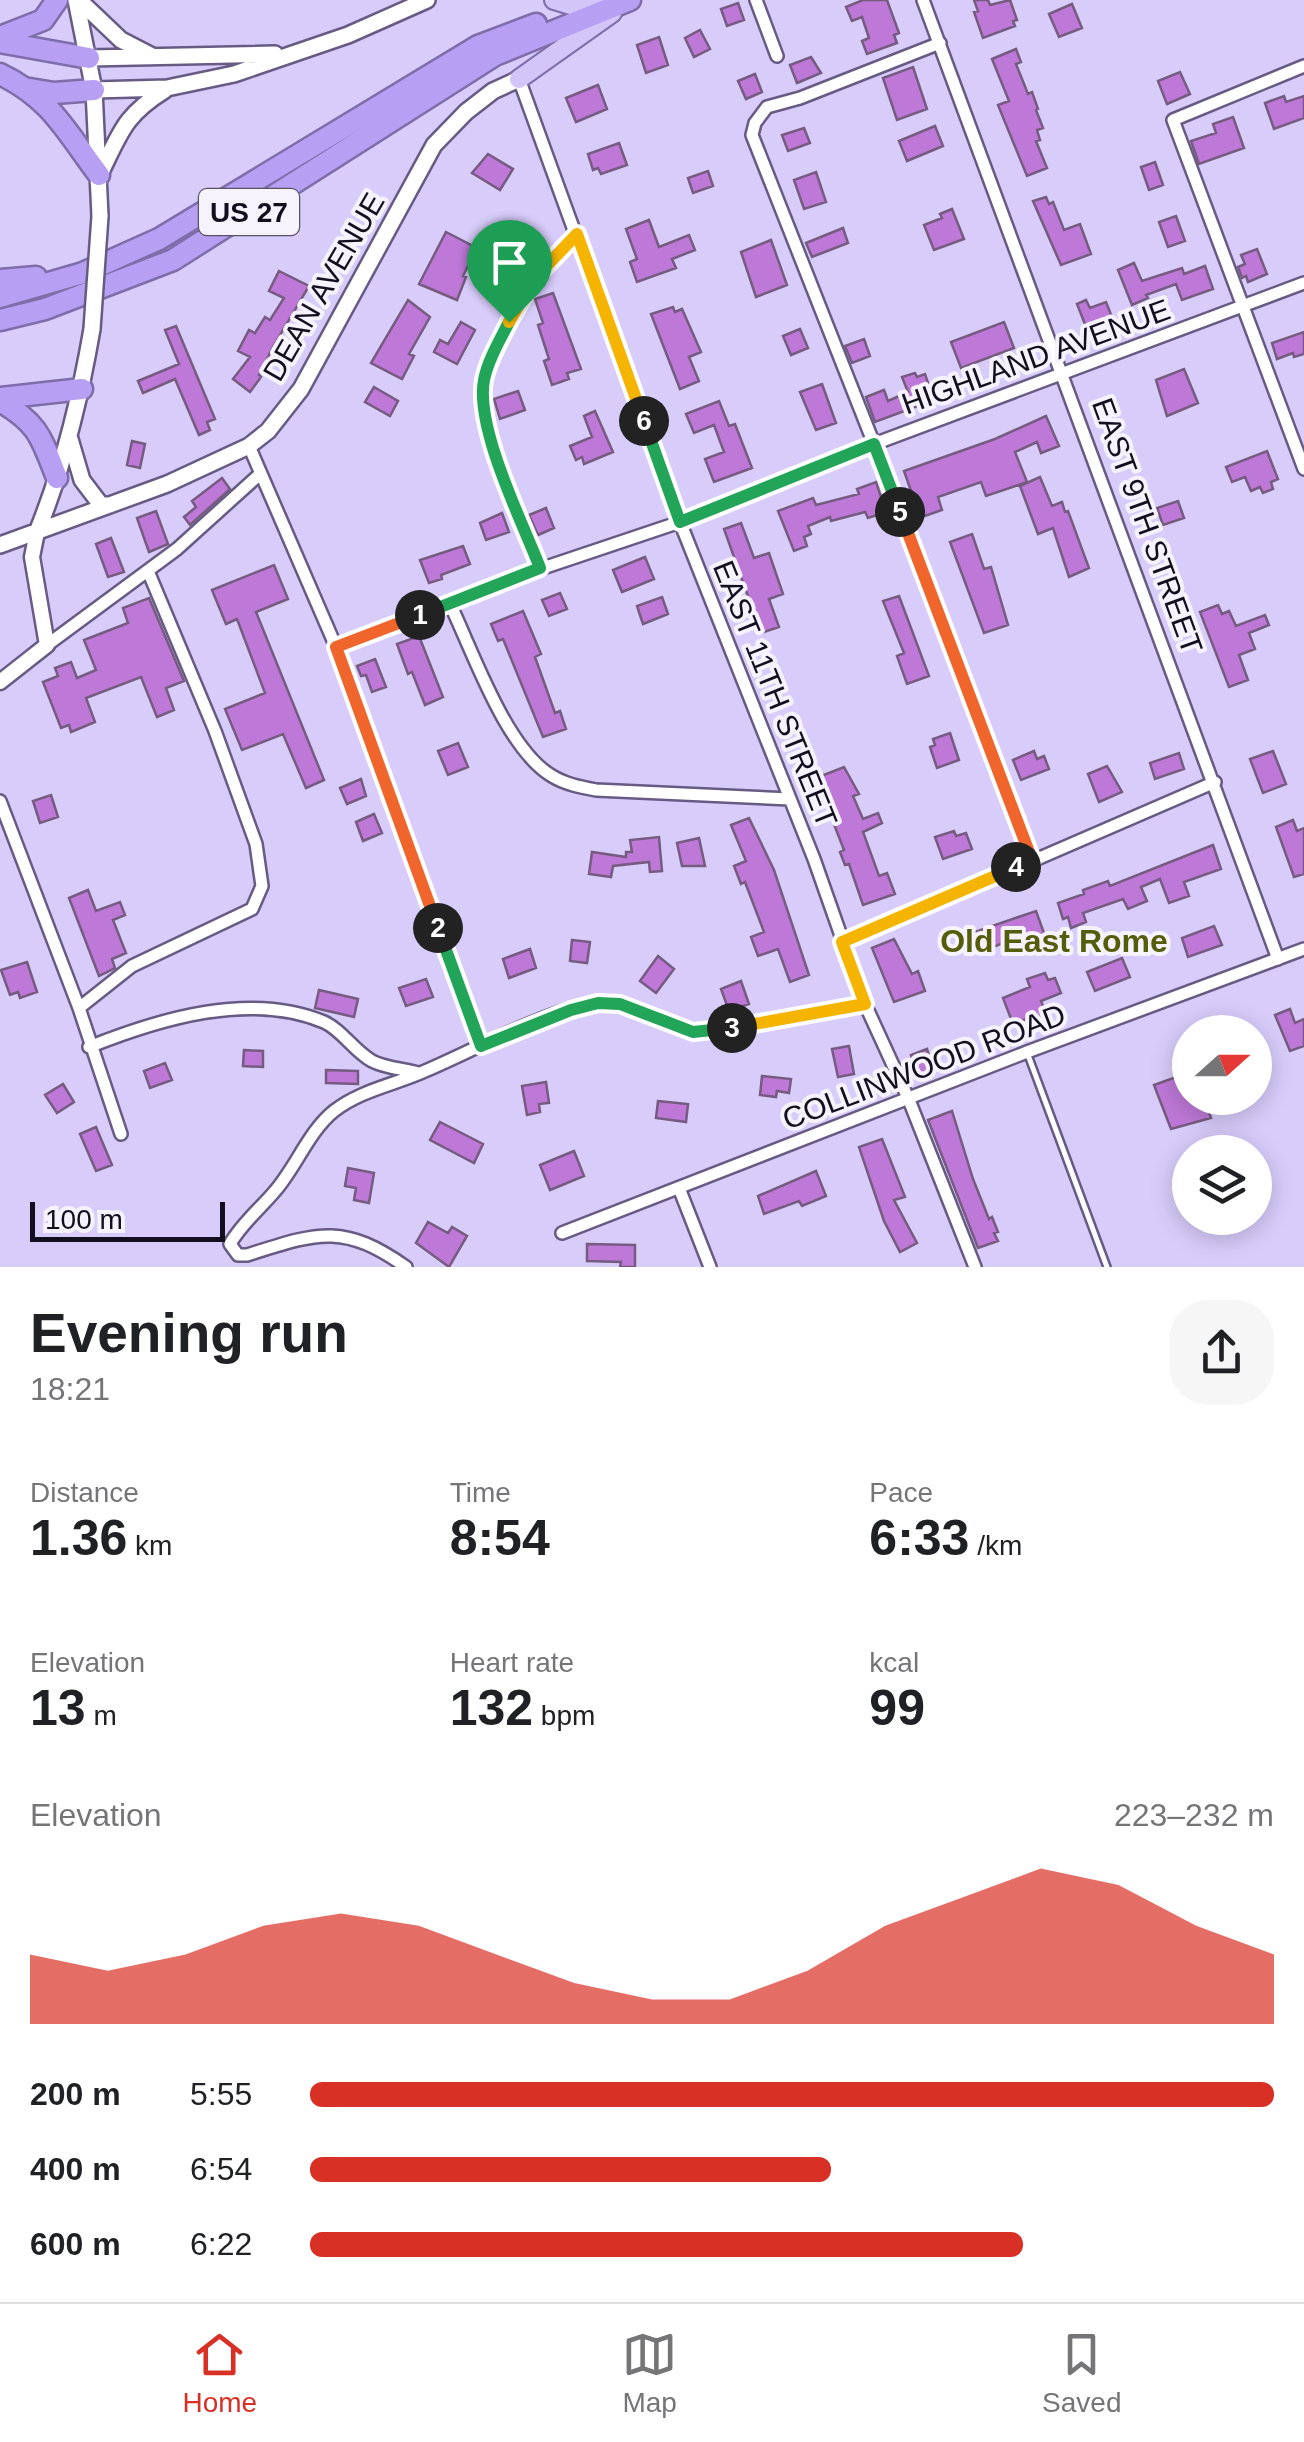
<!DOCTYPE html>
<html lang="en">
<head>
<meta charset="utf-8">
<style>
  body { margin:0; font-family:Helvetica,sans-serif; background:#f6f6f6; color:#202124; height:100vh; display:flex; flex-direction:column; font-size:38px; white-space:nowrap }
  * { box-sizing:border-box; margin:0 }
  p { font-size:32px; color:#757577 }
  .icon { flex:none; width:55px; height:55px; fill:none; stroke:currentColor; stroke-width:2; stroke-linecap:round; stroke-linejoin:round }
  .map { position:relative; height:1267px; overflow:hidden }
  .panel { display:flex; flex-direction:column; background:#fff; flex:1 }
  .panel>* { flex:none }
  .needle { width:65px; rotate:69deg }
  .buttons { position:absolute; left:1172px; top:1015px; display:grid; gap:20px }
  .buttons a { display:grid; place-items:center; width:100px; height:100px; border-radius:50%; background:#fff; box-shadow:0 5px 25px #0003; font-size:50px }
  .scale { position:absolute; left:30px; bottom:25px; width:195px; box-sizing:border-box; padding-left:10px; border:5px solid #140f1f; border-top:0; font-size:28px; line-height:35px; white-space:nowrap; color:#140f1f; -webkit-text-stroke:8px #f6f3fd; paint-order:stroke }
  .pin { position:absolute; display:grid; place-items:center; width:85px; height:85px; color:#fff; margin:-102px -42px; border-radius:50% 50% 50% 0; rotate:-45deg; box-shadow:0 0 10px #0007 }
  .pin .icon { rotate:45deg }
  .km { position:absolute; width:50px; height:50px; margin:-25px; border-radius:50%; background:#222; color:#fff; font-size:28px; line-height:50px; text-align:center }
  .round { display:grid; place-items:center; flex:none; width:105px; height:105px; border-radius:40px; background:#f6f6f6 }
  .head { display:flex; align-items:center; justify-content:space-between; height:170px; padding:0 30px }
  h1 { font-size:55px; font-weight:600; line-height:75px }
  .stats { display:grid; grid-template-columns:repeat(3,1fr); gap:15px; height:170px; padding:10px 30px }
  .stats div { display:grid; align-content:center }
  .stats b { font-size:50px; font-weight:600 }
  .stats small { font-size:28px; font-weight:400 }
  .stats p { font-size:28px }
  .chart { height:280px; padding:20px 30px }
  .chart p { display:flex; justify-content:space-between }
  .chart svg { width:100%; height:180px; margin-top:10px; fill:#d93025; opacity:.7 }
  ul { padding:0 30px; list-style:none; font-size:32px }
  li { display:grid; grid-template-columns:160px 120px 1fr; align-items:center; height:75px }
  li i { height:25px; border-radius:12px; background:#d93025 }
  .menu { display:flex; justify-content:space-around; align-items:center; height:140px; border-top:2px solid #e0e0e0; background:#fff; font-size:28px; color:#757577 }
  .menu a { display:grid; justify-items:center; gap:5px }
  .menu .on { color:#d93025 }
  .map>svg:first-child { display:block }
  .building { fill:#be78d7; stroke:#765b80; stroke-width:2.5 }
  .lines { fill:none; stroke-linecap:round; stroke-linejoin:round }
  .service-casing { stroke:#675b84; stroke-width:10 }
  .minor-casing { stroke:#675b84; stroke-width:16 }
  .tertiary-casing { stroke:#675b84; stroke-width:19 }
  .secondary-casing { stroke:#675b84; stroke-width:20 }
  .primary-casing { stroke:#7e6da9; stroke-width:22 }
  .motorway-casing { stroke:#7e6da9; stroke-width:25 }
  .service { stroke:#fff; stroke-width:5 }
  .minor { stroke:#fff; stroke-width:11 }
  .tertiary { stroke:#fff; stroke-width:14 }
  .secondary { stroke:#fff; stroke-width:15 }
  .primary { stroke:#d4c5f8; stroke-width:18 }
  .motorway { stroke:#b79ff3; stroke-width:20 }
  .secondary-bridge-casing { stroke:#675b84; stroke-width:20; stroke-linecap:butt }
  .secondary-bridge { stroke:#fff; stroke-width:15 }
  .split-1-casing { stroke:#fff; stroke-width:20 }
  .split-2-casing { stroke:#fff; stroke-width:20 }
  .split-3-casing { stroke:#fff; stroke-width:20 }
  .split-4-casing { stroke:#fff; stroke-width:20 }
  .split-5-casing { stroke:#fff; stroke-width:20 }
  .split-6-casing { stroke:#fff; stroke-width:20 }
  .split-7-casing { stroke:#fff; stroke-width:20 }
  .split-1 { stroke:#22a559; stroke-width:12 }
  .split-2 { stroke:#f0652b; stroke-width:12 }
  .split-3 { stroke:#22a559; stroke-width:12 }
  .split-4 { stroke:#f5b400; stroke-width:12 }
  .split-5 { stroke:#f0652b; stroke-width:12 }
  .split-6 { stroke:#22a559; stroke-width:12 }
  .split-7 { stroke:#f5b400; stroke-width:12 }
  .labels { text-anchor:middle; stroke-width:8; stroke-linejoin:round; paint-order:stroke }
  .shield { fill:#f6f3fd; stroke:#585362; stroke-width:2.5 }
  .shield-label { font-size:28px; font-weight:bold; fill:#140f1f }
  .street-label { font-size:30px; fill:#140f1f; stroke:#f6f3fd }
  .neighbourhood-label { font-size:32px; font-weight:bold; fill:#545d0a; stroke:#f6f3fd }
</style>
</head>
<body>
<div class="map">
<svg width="1304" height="1267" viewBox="0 0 1304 1267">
  <rect width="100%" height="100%" fill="#d8ccfb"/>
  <path class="building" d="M863,0H887L899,33L894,35L897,43L867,54L862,41L869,38L862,17L852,21L846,7Z
    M974,0H988L990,5L1010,0L1017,20L1013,21L1015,26L983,38L974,12L978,11Z
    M738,3L744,20L727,26L721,9Z
    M1072,4L1082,28L1059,37L1049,14Z
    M700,30L710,49L694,57L685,38Z
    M659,37L668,65L646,73L637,45Z
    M1016,49L1021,62L1016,64L1028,94L1032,92L1038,109L1036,110L1043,128L1037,130L1040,140L1036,141L1047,168L1027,176L998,105L1009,101L992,59Z
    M811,57L821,73L797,83L790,65Z
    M913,67L927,109L897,120L883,78Z
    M1180,72L1190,94L1167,104L1158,81Z
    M755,74L762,92L746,99L738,81Z
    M598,85L607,109L576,122L566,98Z
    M1284,96L1286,102L1304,96V118L1274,129L1265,103Z
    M1233,117L1244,148L1199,164L1191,141L1216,133L1213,124Z
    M935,126L943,146L907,161L899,141Z
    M804,128L810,143L788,151L782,135Z
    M619,143L627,165L601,174L598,168L593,170L588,154Z
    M488,154L513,169L500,190L472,173Z
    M1155,162L1163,185L1149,190L1141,167Z
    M708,171L713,186L693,193L688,178Z
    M816,172L826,202L804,209L794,180Z
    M1046,197L1049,204L1053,202L1064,230L1080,224L1091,254L1061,265L1033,201Z
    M952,209L964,239L934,250L924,225L942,218L940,214Z
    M1176,216L1185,241L1168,247L1159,222Z
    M649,220L659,247L689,235L695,250L672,259L676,268L637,282L630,262L637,259L626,229Z
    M843,228L848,243L812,257L806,243Z
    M446,232L477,248L463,276L466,277L457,300L419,284Z
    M771,240L787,285L756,297L741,252Z
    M1257,249L1267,274L1248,282L1246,276L1242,278L1238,267L1245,264L1241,255Z
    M1134,263L1142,281L1182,268L1184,274L1205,266L1213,289L1182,300L1176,284L1146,295L1148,298L1132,305L1118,270Z
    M279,271L309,286L273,347L259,375L261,377L250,392L233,379L250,357L238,351L249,330L255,333L265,317L270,320L284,298L269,291Z
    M553,293L581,369L567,373L569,379L552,385L544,361L549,359L538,325L543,323L535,299Z
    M408,300L430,317L409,354L414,356L402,379L371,363Z
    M1086,300L1090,308L1106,302L1114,322L1088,332L1077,304Z
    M673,307L675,312L682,309L701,352L689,357L699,381L680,389L651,314Z
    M461,322L475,330L457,364L434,352L440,340L448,344Z
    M1004,322L1014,348L961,368L951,342Z
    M176,326L215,419L207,422L210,430L199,435L175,379L143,393L138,381L179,364L165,330Z
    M800,329L808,348L791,355L783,336Z
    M1304,332V354L1294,357L1293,353L1277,359L1272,343Z
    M864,339L870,356L852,363L845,346Z
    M1184,369L1198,403L1167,416L1156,380Z
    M915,373L917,377L925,374L934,400L875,422L866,397L884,390L888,401L908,392L902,377Z
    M822,384L836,423L816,430L800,392Z
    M374,387L398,401L390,416L365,402Z
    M518,391L525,410L500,419L494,399Z
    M719,401L729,426L735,424L752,468L714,482L705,459L724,452L714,425L694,433L686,414Z
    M595,411L613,452L584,464L582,457L576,460L570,446L592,437L584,416Z
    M1046,416L1059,446L1041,453L1037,442L1015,452L1027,482L986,496L981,482L938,497L942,510L925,516L921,506L917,508L904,471L995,439Z
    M132,441L145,444L140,468L127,465Z
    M1267,451L1278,479L1271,482L1273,489L1263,493L1260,487L1251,491L1245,477L1232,482L1226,467Z
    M1040,477L1052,506L1062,502L1065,512L1068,511L1089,568L1069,577L1053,528L1038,534L1020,486Z
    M222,478L230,489L190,525L184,517L196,507L192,501Z
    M876,482L886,512L868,518L865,512L831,521L830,517L808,526L811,534L804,537L807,546L794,551L778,511L813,498L816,505L859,494L857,489Z
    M1178,501L1184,518L1163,525L1157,508Z
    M546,508L554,528L538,535L529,515Z
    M156,511L168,544L149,552L137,518Z
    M502,513L509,532L486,540L480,523Z
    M741,523L754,558L769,553L783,594L769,599L779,627L761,633L724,529Z
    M972,534L984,569L991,567L1008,625L984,633L950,542Z
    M111,538L124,572L108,577L96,544Z
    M463,546L470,564L441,575L442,579L429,583L420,560Z
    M645,557L654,579L622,592L613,570Z
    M274,565L288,599L256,612L324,780L306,788L283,734L242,750L225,709L265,693L237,619L226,624L212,590Z
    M560,593L567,609L549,616L542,600Z
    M899,596L929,676L907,684L897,656L904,653L883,601Z
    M662,597L668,614L643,624L637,606Z
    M149,598L184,681L166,688L174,710L157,717L141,677L86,698L95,722L71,732L69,725L61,728L43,682L58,676L55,668L71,662L77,678L96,670L84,640L128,623L123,608Z
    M1218,605L1222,614L1229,611L1236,626L1265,615L1269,625L1249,633L1255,649L1239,655L1248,680L1229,687L1200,612Z
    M523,611L541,654L535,657L555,713L560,711L566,729L543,737L503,639L498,641L491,624Z
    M419,636L443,697L425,705L412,672L408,674L397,644Z
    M375,659L386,687L372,692L366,675L361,676L357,666Z
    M950,733L959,760L937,768L930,747L935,745L933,739Z
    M458,743L468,767L448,775L438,751Z
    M1034,751L1037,759L1044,756L1049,769L1021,780L1013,760Z
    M1273,751L1286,784L1263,793L1250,759Z
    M1179,753L1184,769L1155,779L1150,763Z
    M1107,766L1122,792L1099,802L1088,774Z
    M844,767L859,794L853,796L863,819L878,813L882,823L863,832L879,876L887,873L895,894L863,905L849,864L845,865L840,852L844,850L821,791L816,793L811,780Z
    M361,779L366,796L347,804L340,788Z
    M51,795L58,817L40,823L33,801Z
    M374,814L382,833L363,841L356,822Z
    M749,818L774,870L809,975L790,982L778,949L758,956L751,937L764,932L745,882L741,884L734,866L746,861L731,825Z
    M1293,820L1297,831L1304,828V874L1294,877L1276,827Z
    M954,831L956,836L966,833L972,849L943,859L935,837Z
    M659,837L662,871L650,872L649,862L613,866L611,877L589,874L592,852L626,857V852H632L630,840Z
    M699,838L705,866H682L677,843Z
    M1213,845L1221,869L1184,882L1189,896L1169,903L1160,879L1141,887L1147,901L1128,909L1123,899L1083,913L1086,922L1071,928L1068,917L1063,919L1058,903L1084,894L1083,890L1108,881L1110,886Z
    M88,890L96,911L120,902L125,915L113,920L126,953L112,959L115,968L99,976L69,898Z
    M1036,911L1045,936L1025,943L1022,935L984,951L975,932Z
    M1214,926L1222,945L1188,957L1182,938Z
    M894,939L912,974L918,971L925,991L894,1002L872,948Z
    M572,940L590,942L587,963L570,961Z
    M530,949L536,968L509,978L503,959Z
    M658,956L674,969L656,993L640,981Z
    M1122,958L1130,977L1095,991L1087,972Z
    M27,962L37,992L20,998L18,992L10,995L1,970Z
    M1045,973L1048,980L1055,978L1061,993L1041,1001L1049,1020L1035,1025L1032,1017L1013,1024L1003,998L1030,987L1027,979Z
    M426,979L433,997L406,1006L399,988Z
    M741,981L749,1004L729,1011L721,989Z
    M319,990L358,999L354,1017L315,1008Z
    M1290,1009L1295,1023L1304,1019V1046L1290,1051L1275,1015Z
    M849,1046L854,1074L838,1077L832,1049Z
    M927,1049L934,1071L918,1077L911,1055Z
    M244,1050L263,1051V1067L243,1066Z
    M165,1063L172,1080L150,1088L144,1071Z
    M326,1070L358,1071V1084L326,1083Z
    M1190,1072V1098H1204L1211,1118L1171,1129L1154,1085Z
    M762,1076L791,1079L789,1093L777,1091L776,1097L760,1095Z
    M546,1082L549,1103L539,1104L540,1112L527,1115L522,1086Z
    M63,1084L74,1102L57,1113L45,1095Z
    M658,1101L688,1104L686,1122L656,1118Z
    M952,1111L973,1179L989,1219L992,1217L998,1232L994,1233L998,1241L978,1248L928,1120Z
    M440,1122L483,1144L474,1163L430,1140Z
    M96,1127L112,1165L96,1171L80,1134Z
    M882,1139L905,1197L894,1200L917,1243L900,1252L884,1221L859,1147Z
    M574,1151L584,1176L550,1190L540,1165Z
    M348,1168L374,1173L369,1203L354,1200L356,1188L345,1186Z
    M816,1171L826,1196L802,1206L799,1201L764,1214L758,1196Z
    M428,1222L448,1233L452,1227L467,1236L449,1267L416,1243Z
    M587,1244L635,1245V1267H620L621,1262L587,1261Z"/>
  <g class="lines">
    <g class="service-casing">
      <path id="service" d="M1028,1055L1107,1267"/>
    </g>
    <g class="minor-casing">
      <path id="minor" d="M756,0L777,56
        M923,0L1278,959
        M940,43L800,98L767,107L755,123L752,135L874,444L1032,860
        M1304,66L1173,120L1304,469
        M519,79L680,522L814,859L865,1004L909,1100L975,1267
        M249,446L336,647L481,1046
        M540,569C523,525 484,444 482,400C480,343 540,273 577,234
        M450,604C473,652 506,749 552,776C565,784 580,787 596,790L790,799
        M47,645L177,549L260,474
        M336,647L540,569L680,522L874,444L1304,283
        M0,801L79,1008L121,1134
        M843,943L1215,782
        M79,1008L132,966L252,909L262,886L256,844L215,731L148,571
        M89,1047C159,1019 250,991 324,1022C342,1030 354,1051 372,1061C385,1068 404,1069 418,1073
        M679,1188L710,1267
        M562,1233L1027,1052L1304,949
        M406,1267C342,1222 317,1233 247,1255H238L230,1244C242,1223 260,1209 275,1191C296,1167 309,1131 334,1111C361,1090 394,1085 425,1071C474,1050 545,1011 596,1003C636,998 672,1033 714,1032L865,1004"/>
    </g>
    <g class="tertiary-casing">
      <path id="tertiary" d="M0,682L47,645L32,557L37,532"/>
    </g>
    <g class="secondary-casing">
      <path id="secondary" d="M76,0L94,90L100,216
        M79,0L121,40L152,56
        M89,58L275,54
        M94,90L167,88L234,74L348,35L427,0
        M101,172C121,131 125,115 165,90
        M70,439L82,480L101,505H110
        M37,532C64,466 80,399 92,329
        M0,545L167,484L249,446L268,431L301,389L434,145L466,112L493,91L519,79"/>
    </g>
    <g class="primary-casing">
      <path id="primary" d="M554,0L580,8L599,0
        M519,79L612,13"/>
    </g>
    <g class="motorway-casing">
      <path id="motorway" d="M0,37L43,20L57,0
        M0,42L89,58
        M0,74C51,98 67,133 99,175
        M30,89L54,93L94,90
        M0,280L36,277
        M0,297L83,273L159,239L478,46L536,24
        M0,320L45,309L173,260L495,55L630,0
        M0,398L82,389
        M0,401C39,424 41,437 57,478"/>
    </g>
    <use href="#service" class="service"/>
    <use href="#minor" class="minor"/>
    <use href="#tertiary" class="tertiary"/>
    <use href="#secondary" class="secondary"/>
    <use href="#primary" class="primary"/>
    <use href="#motorway" class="motorway"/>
    <g class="secondary-bridge-casing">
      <path id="secondary-bridge" d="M92,329L100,216"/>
    </g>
    <use href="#secondary-bridge" class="secondary-bridge"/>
  </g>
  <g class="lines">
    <g class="split-1-casing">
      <path id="split-1" d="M420,615L540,568C522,521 475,428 484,380C488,360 500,340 509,322"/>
    </g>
    <g class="split-2-casing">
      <path id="split-2" d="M420,615L336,647L438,928"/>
    </g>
    <g class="split-3-casing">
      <path id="split-3" d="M438,928L481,1046L571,1010L598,1003L620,1004L693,1032L732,1028"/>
    </g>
    <g class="split-4-casing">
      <path id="split-4" d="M732,1028L865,1004L842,942L1016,867"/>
    </g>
    <g class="split-5-casing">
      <path id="split-5" d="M900,512L1032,860L1016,867"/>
    </g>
    <g class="split-6-casing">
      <path id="split-6" d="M644,421L680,522L874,444L900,512"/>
    </g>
    <g class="split-7-casing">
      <path id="split-7" d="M509,322L534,279L577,234L644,421"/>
    </g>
    <use href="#split-1" class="split-1"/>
    <use href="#split-2" class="split-2"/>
    <use href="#split-3" class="split-3"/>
    <use href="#split-4" class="split-4"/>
    <use href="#split-5" class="split-5"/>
    <use href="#split-6" class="split-6"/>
    <use href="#split-7" class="split-7"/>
  </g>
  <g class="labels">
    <rect class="shield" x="199" y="189" width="100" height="46" rx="8"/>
    <g class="shield-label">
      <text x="249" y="222">US 27</text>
    </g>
    <g class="street-label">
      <text transform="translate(324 287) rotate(-60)" y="10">DEAN AVENUE</text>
      <text transform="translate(1036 357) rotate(-20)" y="10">HIGHLAND AVENUE</text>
      <text transform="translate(1147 526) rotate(70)" y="10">EAST 9TH STREET</text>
      <text transform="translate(775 694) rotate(68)" y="10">EAST 11TH STREET</text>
      <text transform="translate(924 1067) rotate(-21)" y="10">COLLINWOOD ROAD</text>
    </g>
    <g class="neighbourhood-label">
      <text x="1054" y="952">Old East Rome</text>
    </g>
  </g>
</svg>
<div class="buttons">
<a><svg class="needle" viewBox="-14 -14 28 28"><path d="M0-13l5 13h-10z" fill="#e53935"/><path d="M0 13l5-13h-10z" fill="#757577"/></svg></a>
<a><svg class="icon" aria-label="layers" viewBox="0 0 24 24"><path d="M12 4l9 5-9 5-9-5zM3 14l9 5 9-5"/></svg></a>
</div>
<div class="scale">100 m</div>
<div class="pin" style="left:509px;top:322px;background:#1e9e55"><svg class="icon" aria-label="arrive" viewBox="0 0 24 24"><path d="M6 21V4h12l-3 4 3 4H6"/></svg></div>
<b class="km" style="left:420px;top:615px">1</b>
<b class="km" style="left:438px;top:928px">2</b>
<b class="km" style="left:732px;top:1028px">3</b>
<b class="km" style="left:1016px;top:867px">4</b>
<b class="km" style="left:900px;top:512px">5</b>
<b class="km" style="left:644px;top:421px">6</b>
</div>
<section class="panel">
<div class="head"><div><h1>Evening run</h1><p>18:21</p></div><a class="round"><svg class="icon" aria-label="share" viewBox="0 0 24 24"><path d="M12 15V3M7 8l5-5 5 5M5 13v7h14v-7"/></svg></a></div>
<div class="stats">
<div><p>Distance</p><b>1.36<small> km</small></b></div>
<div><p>Time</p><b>8:54</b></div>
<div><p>Pace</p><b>6:33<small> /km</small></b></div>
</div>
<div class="stats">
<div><p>Elevation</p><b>13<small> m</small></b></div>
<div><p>Heart rate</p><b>132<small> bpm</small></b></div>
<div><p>kcal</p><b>99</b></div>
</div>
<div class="chart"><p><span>Elevation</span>223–232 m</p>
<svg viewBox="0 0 160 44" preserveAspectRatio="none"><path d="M0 44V27L10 31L20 27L30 20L40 17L50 20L60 27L70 34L80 38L90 38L100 31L110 20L120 13L130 6L140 10L150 20L160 27V44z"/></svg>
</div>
<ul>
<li><b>200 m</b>5:55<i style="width:100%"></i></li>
<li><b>400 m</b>6:54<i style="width:54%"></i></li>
<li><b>600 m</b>6:22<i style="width:74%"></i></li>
</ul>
</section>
<nav class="menu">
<a class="on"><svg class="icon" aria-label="home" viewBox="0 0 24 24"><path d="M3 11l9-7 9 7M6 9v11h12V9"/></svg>Home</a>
<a><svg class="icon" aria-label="map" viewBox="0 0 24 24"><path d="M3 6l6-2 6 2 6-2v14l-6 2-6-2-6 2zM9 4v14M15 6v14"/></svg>Map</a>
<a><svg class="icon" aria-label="saved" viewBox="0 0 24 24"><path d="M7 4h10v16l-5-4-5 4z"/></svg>Saved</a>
</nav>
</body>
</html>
